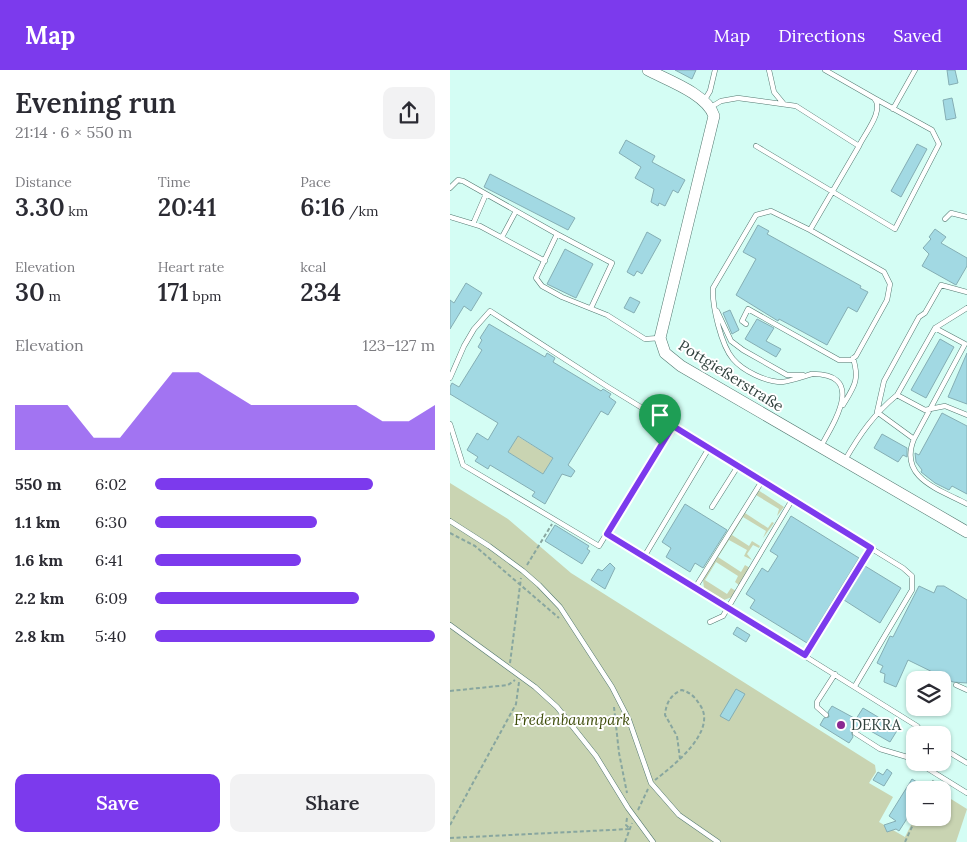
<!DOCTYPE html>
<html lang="en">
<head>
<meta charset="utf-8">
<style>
  body { margin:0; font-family:Lora,serif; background:#f2f2f3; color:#2b2b33; height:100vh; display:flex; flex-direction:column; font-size:19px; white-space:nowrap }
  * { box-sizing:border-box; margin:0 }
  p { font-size:16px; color:#7c7c81 }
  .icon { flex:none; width:28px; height:28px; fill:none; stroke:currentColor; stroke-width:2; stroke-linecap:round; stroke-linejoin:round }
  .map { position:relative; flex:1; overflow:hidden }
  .sheet { display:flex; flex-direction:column; background:#fff; width:450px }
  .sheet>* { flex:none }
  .buttons { position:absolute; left:456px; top:601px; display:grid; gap:10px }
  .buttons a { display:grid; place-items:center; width:45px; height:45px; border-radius:10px; background:#fff; box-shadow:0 1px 4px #0004; font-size:25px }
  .pin { position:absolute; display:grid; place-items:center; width:42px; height:42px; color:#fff; margin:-51px -21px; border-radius:50% 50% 50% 0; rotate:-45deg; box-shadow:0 0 5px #0007 }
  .pin .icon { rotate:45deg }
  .round { display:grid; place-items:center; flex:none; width:52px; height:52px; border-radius:10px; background:#f2f2f3 }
  .head { display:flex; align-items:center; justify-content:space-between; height:85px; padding:0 15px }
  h1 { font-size:28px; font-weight:600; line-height:38px }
  .stats { display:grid; grid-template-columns:repeat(3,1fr); gap:8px; height:85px; padding:5px 15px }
  .stats div { display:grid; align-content:center }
  .stats b { font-size:25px; font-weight:600 }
  .stats small { font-size:14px; font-weight:400 }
  .stats p { font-size:14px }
  .chart { height:140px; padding:10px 15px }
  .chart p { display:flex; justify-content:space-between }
  .chart svg { width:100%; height:90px; margin-top:5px; fill:#7c3aed; opacity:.7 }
  .button { display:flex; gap:10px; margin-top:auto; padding:10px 15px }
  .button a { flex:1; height:58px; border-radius:10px; background:#7c3aed; color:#fff; font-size:20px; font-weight:600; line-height:58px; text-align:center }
  .button a+a { background:#f2f2f3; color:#2b2b33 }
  ul { padding:0 15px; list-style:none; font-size:16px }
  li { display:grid; grid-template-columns:80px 60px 1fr; align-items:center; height:38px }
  li i { height:12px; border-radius:6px; background:#7c3aed }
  header { display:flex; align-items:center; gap:30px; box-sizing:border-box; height:70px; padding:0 25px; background:#7c3aed; color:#fff }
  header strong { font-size:24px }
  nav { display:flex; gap:28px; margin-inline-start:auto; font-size:18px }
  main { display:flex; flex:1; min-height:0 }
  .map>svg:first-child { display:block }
  .green { fill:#c9d4b2 }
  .building { fill:#a2d9e3; stroke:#85aeb4; fill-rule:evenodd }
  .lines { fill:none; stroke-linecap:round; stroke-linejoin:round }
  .service-casing { stroke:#547971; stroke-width:5.5 }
  .tertiary-casing { stroke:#547971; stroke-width:12 }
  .path { stroke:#88a69f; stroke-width:2; stroke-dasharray:4 2.5; stroke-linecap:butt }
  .service { stroke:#fff; stroke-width:4.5 }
  .tertiary { stroke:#fff; stroke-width:11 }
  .route-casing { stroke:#fff; stroke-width:10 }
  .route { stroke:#7c3aed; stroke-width:6 }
  .poi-dot { fill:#8a2891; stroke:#fff; stroke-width:2 }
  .labels { text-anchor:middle; stroke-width:4; stroke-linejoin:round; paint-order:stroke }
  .street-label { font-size:15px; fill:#30413d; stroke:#fff }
  .park-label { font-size:15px; font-style:italic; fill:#3f4d0b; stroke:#fff }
  .poi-label { font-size:15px; fill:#30413d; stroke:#fff; text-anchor:start }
</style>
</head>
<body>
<header>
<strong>Map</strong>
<nav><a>Map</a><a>Directions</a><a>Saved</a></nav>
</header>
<main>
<section class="sheet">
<div class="head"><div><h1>Evening run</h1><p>21:14 · 6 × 550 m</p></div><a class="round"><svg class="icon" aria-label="share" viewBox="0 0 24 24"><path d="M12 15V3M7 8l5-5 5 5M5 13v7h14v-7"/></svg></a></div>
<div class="stats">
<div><p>Distance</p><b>3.30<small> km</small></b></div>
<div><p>Time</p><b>20:41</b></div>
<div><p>Pace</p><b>6:16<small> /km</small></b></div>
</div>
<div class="stats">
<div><p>Elevation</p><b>30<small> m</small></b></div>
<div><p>Heart rate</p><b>171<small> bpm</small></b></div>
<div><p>kcal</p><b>234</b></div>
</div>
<div class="chart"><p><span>Elevation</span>123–127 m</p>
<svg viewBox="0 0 160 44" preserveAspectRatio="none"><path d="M0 44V22L10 22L20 22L30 38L40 38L50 22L60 6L70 6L80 14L90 22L100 22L110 22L120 22L130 22L140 30L150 30L160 22V44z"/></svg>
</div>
<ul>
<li><b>550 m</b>6:02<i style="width:78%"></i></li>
<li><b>1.1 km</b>6:30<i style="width:58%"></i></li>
<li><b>1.6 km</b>6:41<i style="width:52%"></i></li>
<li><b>2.2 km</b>6:09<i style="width:73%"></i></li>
<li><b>2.8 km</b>5:40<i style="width:100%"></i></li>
</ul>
<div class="button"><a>Save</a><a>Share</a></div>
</section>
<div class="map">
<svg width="517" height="772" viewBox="0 0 517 772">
  <rect width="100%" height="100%" fill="#d4fdf4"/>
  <path class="green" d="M59,361L103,388L93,404L58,382Z
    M0,413L58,449L121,503L425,695L426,702L419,713L443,727L429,752L455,767L465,747L492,748L493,724L517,739L506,772H0Z
    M308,420L334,437L327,446L329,439L306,425L295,443L318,458L322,452L324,453L313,468L316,461L293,447L282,465L299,476L302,471L310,476L309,478L303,475L297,484L302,490L294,486L297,480L279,470L268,487L291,502L295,495L300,498L289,515L285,512L288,506L266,492L255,510L277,524L281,518L286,521L282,527L274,530L254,518L253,510Z"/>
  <path class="building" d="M225,0H246L242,9Z
    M497,0H505L508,13L499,15Z
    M502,28L506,48L496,50L493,30Z
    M176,70L205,86L202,92L235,110L228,123L223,120L215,136L209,133L208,136L201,132L204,119L185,108L191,97L169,83Z
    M467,74L477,79L451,127L441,121Z
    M40,104L125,148L118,160L34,117Z
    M308,155L319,161L317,164L411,216L410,218L418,222L407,242L398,237L377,275L329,249L328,251L286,225L306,189L293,182Z
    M485,159L496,167L491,173L517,188V196L506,215L472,196L479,184L473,178L481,169L479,167Z
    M197,162L211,170L192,204L187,201L184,206L177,202Z
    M115,179L143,194L126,228L97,214Z
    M16,213L32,223L21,241L14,236L0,259V230L4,233Z
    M180,227L190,232L184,243L174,238Z
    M280,240L289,260L282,264L273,243Z
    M307,249L324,258L316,271L331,279L326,287L295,269Z
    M39,254L95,287L97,283L105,288L103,292L151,321L153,319L161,324L159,327L166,332L158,345L151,341L118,395L125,401L121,407L112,404L95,434L82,426L85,422L40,395L38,399L25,391L28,387L17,380L27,363L38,370L48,353L0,324V317L2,313L9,317L32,280L28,277L32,270L30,268ZM68,366L103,388L93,404L58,382Z
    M490,269L504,277L476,328L461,320Z
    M517,283V334L498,327Z
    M492,343L517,356V424L502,416L499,420L485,413L471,402L472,400L466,392L465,383L469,385Z
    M432,364L457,378V387L453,385L448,392L424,378Z
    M235,434L277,460L253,498L245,493L240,502L216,487L221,478L212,472Z
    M341,446L409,488L357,573L300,538L305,530L296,524L312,498L318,502L328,486L320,481Z
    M105,455L139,476L137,479L140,481L132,494L95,471Z
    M160,493L165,498L155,519L141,510L148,499L152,501Z
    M415,496L451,518L430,553L394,530Z
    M469,516L484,523L487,516H494L517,530V613L503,612L458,590L446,617L434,612L435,604L430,602L433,596L427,593L440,566L443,567Z
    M287,557L300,565L296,572L283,564Z
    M286,619L295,624L279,651L270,646Z
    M382,636L406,649L413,638L448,659L440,672L410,655L407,660L401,661L403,667L399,673L370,655L374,648L379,647L378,642Z
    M437,699L442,703L434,716L423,710L428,702L433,705Z
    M462,709L480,720H465V736L449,761L446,759L437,762L434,755L446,751L439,746Z"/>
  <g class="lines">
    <g class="service-casing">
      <path id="service" d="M319,0L324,22L333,33
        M375,0L424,28C435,40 415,63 409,76
        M254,31L260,21L265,0
        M261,37L271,31L288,28L346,36L409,76L360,160L434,202L440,214L437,230L406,286L401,290H389L298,239L292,251L296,254
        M443,39L465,0
        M306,76L445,159L489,74L482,60L424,28
        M0,118L8,110L13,111L107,164
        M0,147L30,156L95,191
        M495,149L501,143L517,147
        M23,154L36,124
        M360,160L321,141L306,145L263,218C262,236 271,275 283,289C293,301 316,312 332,312C341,311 352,307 362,304
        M52,167L66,141
        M141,238L162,193L107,164L86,208L92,216L112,227L157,245L195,269L210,268
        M267,241L281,271L293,280L337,305H353
        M485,258L515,274L464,369L427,342L434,311L469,247L475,243L491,215L517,222
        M361,304C416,303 385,351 371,376
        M0,308L14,276L24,259L40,241L158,317L453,498L462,506V520L405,616
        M447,325L485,258L517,238
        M393,335C404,317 410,310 403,288
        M0,354L13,395L149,476L157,463
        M223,356L157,463L467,656L474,665
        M464,369C448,408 489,419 517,434
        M395,390C410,364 424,344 447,325L475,340L495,336L517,345
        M262,437L288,396
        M0,451L39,476L73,501L89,515L110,537L162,617L179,650L201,713L229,745L268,772
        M194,487L259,378
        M245,518L312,411
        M260,552L273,546L342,430
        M0,555L85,617L107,637L146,686L178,738L203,772
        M355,585L421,478
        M506,615L517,620
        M376,645L367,637V632L385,604
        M405,663L430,679L464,689
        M492,678L517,693
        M467,692L517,723"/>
    </g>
    <g class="tertiary-casing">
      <path id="tertiary" d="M198,0C217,10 257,24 264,46L210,268L215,283L231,296L517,462"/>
    </g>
    <path class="path" d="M0,463L25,476L109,548
      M77,495L102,454
      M60,593L71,508
      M0,621L58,615L65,610
      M164,637L169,683L177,723
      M205,710C223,696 268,661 250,635C245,627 241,623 232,620C221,624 216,633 215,645L227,666L230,689
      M479,720L484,709
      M188,740L198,719
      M177,748L176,755L180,759
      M0,755L66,634L69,612
      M0,768L180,759
      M175,772L182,753
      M455,772L466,748"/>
    <use href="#service" class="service"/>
    <use href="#tertiary" class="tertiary"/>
  </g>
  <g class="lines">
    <g class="route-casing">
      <path id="route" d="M223,356L421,478L355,585L157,464Z"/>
    </g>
    <use href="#route" class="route"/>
  </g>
  <circle class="poi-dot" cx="391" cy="655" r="5"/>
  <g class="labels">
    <g class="street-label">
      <text transform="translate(281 306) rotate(32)" y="5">Pottgießerstraße</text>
    </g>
    <g class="park-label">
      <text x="122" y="655">Fredenbaumpark</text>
    </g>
    <g class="poi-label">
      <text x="401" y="660">DEKRA</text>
    </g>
  </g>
</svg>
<div class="buttons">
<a><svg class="icon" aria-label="layers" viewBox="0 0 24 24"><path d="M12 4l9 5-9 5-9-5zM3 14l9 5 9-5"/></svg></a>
<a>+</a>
<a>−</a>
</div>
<div class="pin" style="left:210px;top:375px;background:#1e9e55"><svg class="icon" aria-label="arrive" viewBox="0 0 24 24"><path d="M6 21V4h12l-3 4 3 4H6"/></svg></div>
</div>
</main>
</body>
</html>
